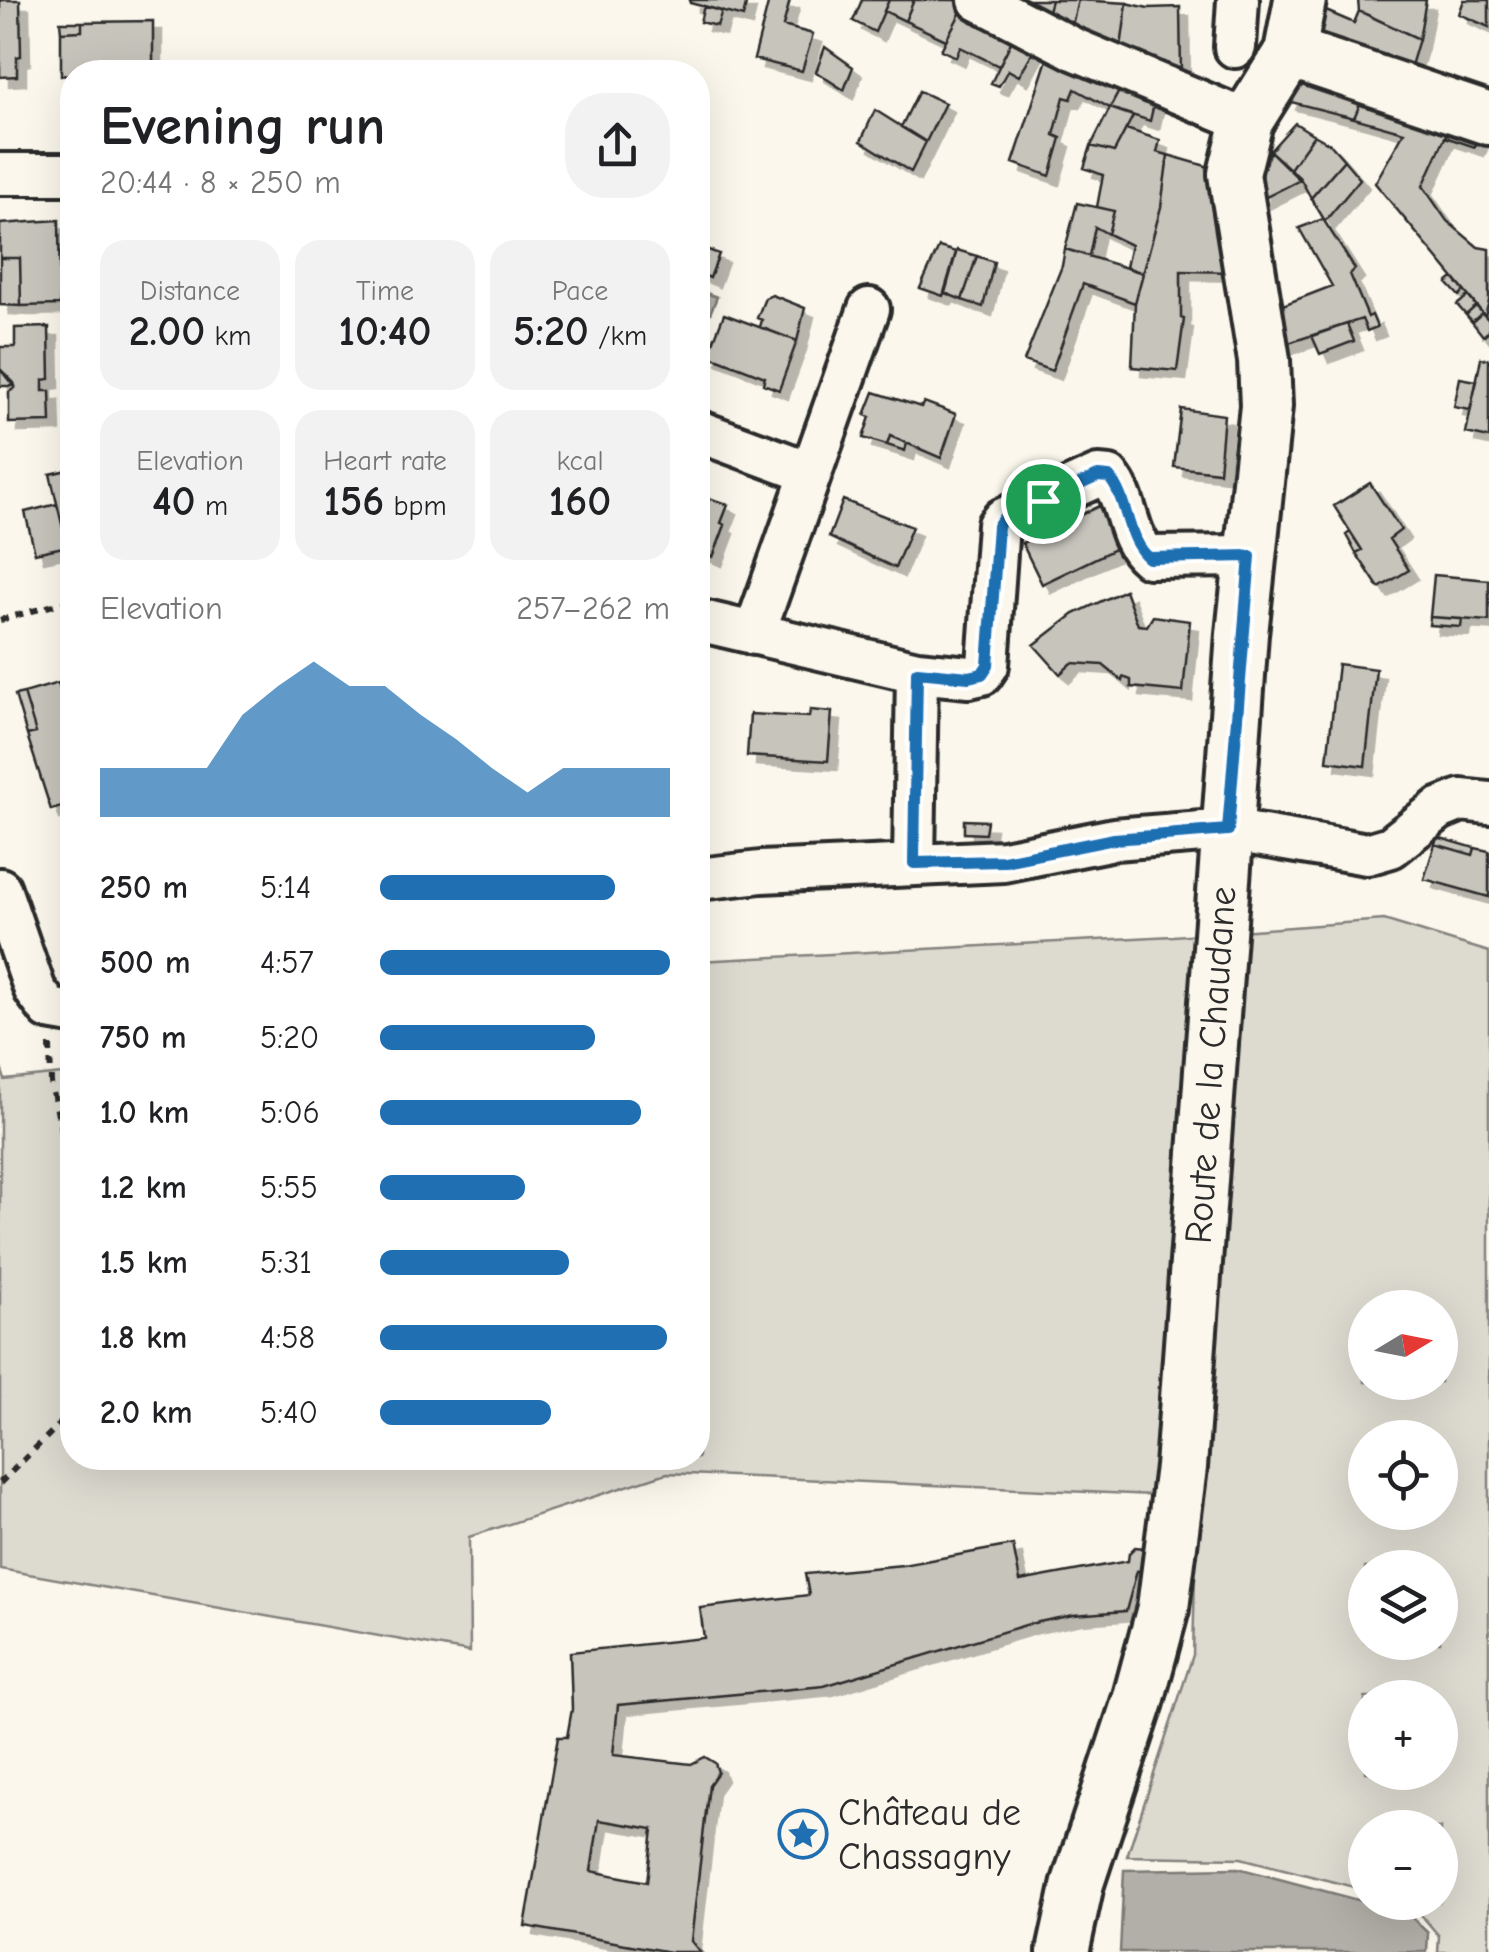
<!DOCTYPE html>
<html lang="en">
<head>
<meta charset="utf-8">
<style>
  body { margin:0; font-family:"Comic Neue",sans-serif; background:#f2f2f2; color:#202124; height:100vh; display:flex; flex-direction:column; font-size:38px; white-space:nowrap }
  * { box-sizing:border-box; margin:0 }
  p { font-size:32px; color:#757577 }
  .icon { flex:none; width:55px; height:55px; fill:none; stroke:currentColor; stroke-width:2; stroke-linecap:round; stroke-linejoin:round }
  .map { position:relative; flex:1; overflow:hidden }
  .details { position:absolute; left:60px; top:60px; width:650px; height:1410px; display:flex; flex-direction:column; background:#fff; border-radius:40px; box-shadow:0 10px 40px #0002 }
  .details>* { flex:none }
  .needle { width:65px; rotate:80deg }
  .buttons { position:absolute; left:1348px; top:1290px; display:grid; gap:20px }
  .buttons a { display:grid; place-items:center; width:110px; height:110px; border-radius:50%; background:#fff; box-shadow:0 10px 40px #0002; font-size:50px }
  .pin { position:absolute; display:grid; place-items:center; width:85px; height:85px; color:#fff; margin:-42px; border:5px solid #fff; border-radius:50%; box-shadow:0 2px 10px #0007 }
  .round { display:grid; place-items:center; flex:none; width:105px; height:105px; border-radius:40px; background:#f2f2f2 }
  .overview { display:flex; align-items:center; justify-content:space-between; height:170px; padding:0 40px }
  h1 { font-size:55px; font-weight:700; line-height:75px }
  .metrics { display:grid; grid-template-columns:repeat(3,1fr); gap:15px; height:170px; padding:10px 40px }
  .metrics div { display:grid; align-content:center; border-radius:25px; background:#f2f2f2; text-align:center }
  .metrics b { font-size:42px; font-weight:700 }
  .metrics small { font-size:28px; font-weight:400 }
  .metrics p { font-size:28px }
  .chart { height:280px; padding:20px 40px }
  .chart p { display:flex; justify-content:space-between }
  .chart svg { width:100%; height:180px; margin-top:10px; fill:#1f6fb2; opacity:.7 }
  ul { padding:0 40px; list-style:none; font-size:32px }
  li { display:grid; grid-template-columns:160px 120px 1fr; align-items:center; height:75px }
  li i { height:25px; border-radius:12px; background:#1f6fb2 }
  .map>svg:first-child { display:block }
  .green { fill:#dddad0; stroke:#84827e; stroke-width:2.5; fill-rule:evenodd }
  .water { fill:#b1afa7; stroke:#7b7a75; stroke-width:2.5 }
  .building { fill:#c7c4bc; stroke:#2b2b2b; stroke-width:2.5; fill-rule:evenodd; filter:url(#shadow) }
  .lines { fill:none; stroke-linecap:round; stroke-linejoin:round }
  .minor-casing { stroke:#2b2b2b; stroke-width:48 }
  .tertiary-casing { stroke:#2b2b2b; stroke-width:58 }
  .path { stroke:#2b2b2b; stroke-width:6; stroke-dasharray:8 8; stroke-linecap:butt }
  .minor { stroke:#fbf7ec; stroke-width:40 }
  .tertiary { stroke:#fbf7ec; stroke-width:50 }
  .route-casing { stroke:#fff; stroke-width:20 }
  .route { stroke:#1f6fb2; stroke-width:12 }
  .labels { text-anchor:middle; stroke-width:8; stroke-linejoin:round; paint-order:stroke }
  .street-label { font-size:38px; fill:#2b2b2b; stroke:#fbf7ec }
  .poi-label { font-size:38px; fill:#2b2b2b; stroke:#fbf7ec; text-anchor:start }
</style>
</head>
<body>
<div class="map">
<svg width="1489" height="1952" viewBox="0 0 1489 1952">
  <defs>
    <filter id="shadow"><feDropShadow dx="9" dy="9" stdDeviation="0" flood-color="#0004"/></filter>
  </defs>
  <rect width="100%" height="100%" fill="#fbf7ec"/>
  <filter id="ink" filterUnits="userSpaceOnUse"><feTurbulence type="fractalNoise" baseFrequency=".01" numOctaves="2"/><feDisplacementMap in="SourceGraphic" scale="20" xChannelSelector="R" yChannelSelector="G"/><feConvolveMatrix kernelMatrix="1 2 1 2 8 2 1 2 1" color-interpolation-filters="sRGB"/></filter>
  <g filter="url(#ink)">
    <path class="green" d="M1384,920L1489,952V1952H1438L1439,1936L1411,1903L1440,1902V1828H1365V1890L1241,1858L1127,1856L1193,1655L1197,1497L667,1473L469,1537L470,1652L0,1569V1065L5,1080L72,1073V1458H698V961L1173,936ZM1365,1308H1440V1382H1365ZM1365,1438H1440V1512H1365ZM1365,1568H1440V1642H1365ZM1365,1698H1440V1772H1365Z"/>
    <path class="water" d="M698,290L717,297L701,335L698,334Z
      M1238,1868L1407,1913L1428,1933L1427,1952H1120L1124,1870Z"/>
    <path class="building" d="M0,0H20L21,56L17,57V76L0,77Z
      M690,0H747L743,17L690,3Z
      M769,0H790L783,26L813,34L802,71L754,59Z
      M862,0H889L875,32L853,21Z
      M889,0H914L905,21L884,11Z
      M914,0H954L964,6L946,40L905,21Z
      M1008,0H1051L1044,25Z
      M1051,0H1078L1069,38L1044,25Z
      M1078,0L1127,3L1120,55L1069,38Z
      M1358,0H1426L1419,39L1359,11Z
      M1464,0H1489V27L1459,14Z
      M1127,3L1148,8L1180,7L1181,72L1120,55Z
      M1312,5L1354,23L1359,11L1419,39L1408,76L1309,40Z
      M704,6L722,11L717,26L700,22Z
      M964,6L1016,32L999,66L960,47L956,57L941,50Z
      M153,21V69L83,71L61,76V32L82,31V22Z
      M60,22H82V31L61,32Z
      M1016,32L1039,41L1019,76L1008,70L999,86L991,83Z
      M825,47L853,67L844,90L816,72Z
      M1051,47L1125,80L1110,108L1075,89L1071,99L1064,97L1054,135L1061,138L1050,176L1013,163Z
      M322,69L323,72H254V70Z
      M1301,71L1365,92L1354,118L1287,101Z
      M1125,80L1156,95L1150,121L1110,108Z
      M919,91L945,103L926,142L901,127Z
      M1365,92L1452,122L1423,186L1447,221L1478,247L1489,249V301L1485,316L1375,183L1404,132L1354,118Z
      M1110,108L1133,116L1114,152L1091,146Z
      M875,110L926,142L911,172L861,141Z
      M1452,122L1482,132L1475,147L1445,137Z
      M1295,123L1314,135L1290,169L1270,151Z
      M1126,129L1160,140L1157,152L1168,155L1161,207L1143,273L1126,267L1131,245L1108,234L1114,211L1097,207L1103,175L1084,168L1091,146L1114,152Z
      M1314,135L1330,144L1344,160L1311,198L1300,178L1290,169Z
      M1270,151L1300,180L1260,200L1263,169Z
      M1168,155L1213,168L1239,272L1181,271V318L1184,319L1177,371L1132,367L1135,303L1161,207Z
      M1344,160L1360,179L1325,221L1311,198Z
      M1077,203L1114,211L1108,234L1095,227L1089,256L1065,249Z
      M1323,219L1355,269L1350,274L1368,317L1372,315L1377,327L1367,331L1362,319L1273,348L1267,311L1332,286L1299,228Z
      M59,220L60,305L21,306L20,258H0V224Z
      M698,246L719,254L710,278L698,273Z
      M939,247L956,252L943,296L920,288Z
      M1065,249L1143,273L1135,303L1083,284L1052,371L1024,361L1062,266Z
      M957,250L977,256L962,300L945,293Z
      M977,256L994,262L983,307L962,300Z
      M0,258H20L21,306L0,305Z
      M1453,278L1464,291L1459,296L1447,283Z
      M772,295L805,308L797,341L760,327L762,320L757,318L765,298Z
      M1468,296L1476,306L1466,315L1457,305Z
      M1476,306L1482,313L1472,322L1466,315Z
      M1482,313L1489,320V331L1483,336L1472,322Z
      M724,314L797,341L779,390L763,384L765,377L708,355Z
      M1347,324L1354,341L1320,354L1312,336Z
      M49,327L50,379L43,380V391H50L51,422L9,423V392L15,388L0,369V347H15V328Z
      M1481,358L1489,359V438L1466,433Z
      M0,369L14,383L15,386H0Z
      M1460,378L1477,381L1470,410L1454,407Z
      M874,392L921,407L924,402L956,414L941,458L890,436L887,445L863,438L870,417L865,415Z
      M1181,409L1224,415L1219,472L1174,467Z
      M890,436L907,443L905,451L887,445Z
      M72,469V539L66,541L50,474Z
      M1370,483L1401,530L1389,539L1409,570L1379,588L1356,553L1362,550L1334,506Z
      M699,494L728,505L721,523L725,525L713,557L698,551Z
      M843,500L912,527L895,568L829,537Z
      M57,504L68,546L35,553L25,512Z
      M1099,506L1119,547L1042,584L1022,543Z
      M1350,532L1362,550L1356,553L1346,535Z
      M1434,575L1489,580V621L1430,617Z
      M1125,590L1138,625L1147,626L1153,616L1190,621L1183,692L1131,687V680L1123,677L1122,681L1103,665L1072,663L1060,674L1034,645L1074,614Z
      M1430,617L1462,619L1461,627L1429,625Z
      M1338,664L1376,669L1365,766L1327,761Z
      M58,683L70,725L63,727L72,759V804L51,810L27,735L36,733L24,693Z
      M24,693L36,733L27,735L15,695Z
      M810,710L832,712L828,761L747,756L750,714L809,717Z
      M964,820L987,821L985,834L964,833Z
      M1437,837L1475,848L1473,855L1435,844Z
      M1435,844L1473,855L1475,848L1489,851V897L1424,879Z
      M1013,1545L1020,1581L1128,1561L1129,1553L1135,1547L1145,1548L1151,1555L1145,1570L1137,1571L1126,1611L1073,1615L1029,1624L824,1686L618,1705L613,1755L691,1764L705,1757L715,1763L718,1772L709,1785L691,1941L700,1952H670L525,1926L558,1737H567L572,1709L570,1652L704,1638L700,1608L809,1595L805,1574L903,1565ZM599,1820L653,1829L647,1882L591,1871Z"/>
    <g class="lines">
      <g class="minor-casing">
        <path id="minor" d="M979,0L1074,49L1247,121
          M1235,47L1238,0
          M0,174H72
          M698,431L811,473
          M698,620L917,672L914,863
          M754,634L869,309
          M917,672L969,677L982,674L988,665L998,525L1003,519L1098,476L1109,477C1129,500 1125,538 1149,557L1250,556
          M698,879L761,872L1004,861L1114,839L1228,830L1367,854L1391,847L1439,809L1461,800L1489,803
          M0,889L35,990L49,1009L72,1013"/>
      </g>
      <g class="tertiary-casing">
        <path id="tertiary" d="M1290,52L1489,119
          M1063,1952L1078,1883L1138,1701L1163,1608L1181,1467L1242,634L1266,406L1264,360L1234,174L1247,121L1290,52L1300,0"/>
      </g>
      <path class="path" d="M0,620L72,600
        M50,1045L51,1083L72,1180
        M0,1483L72,1412"/>
      <use href="#minor" class="minor"/>
      <use href="#tertiary" class="tertiary"/>
    </g>
  </g>
  <g class="lines" filter="url(#ink)">
    <g class="route-casing">
      <path id="route" d="M1098,476L1109,477C1129,500 1125,538 1149,558L1250,556L1228,830L1114,839L1004,861L914,863L917,672L969,677L982,674L988,665L998,526L1003,519Z"/>
    </g>
    <use href="#route" class="route"/>
  </g>
  <defs>
    <g id="sight-ring" transform="scale(2.5)"><circle r="9.5" fill="#fbf7ec" stroke="#1f6fb2" stroke-width="1.5"/><path d="M0-6L1.8-2.2L6-1.7L2.9 1.2L3.7 5.4L0 3.3L-3.7 5.4L-2.9 1.2L-6-1.7L-1.8-2.2Z" fill="#1f6fb2"/></g>
  </defs>
  <g fill-rule="evenodd">
    <use href="#sight-ring" x="803" y="1834"/>
  </g>
  <g class="labels">
    <g class="street-label">
      <text transform="translate(1210 1065) rotate(-86)" y="13">Route de la Chaudane</text>
    </g>
    <g class="poi-label">
      <text x="838" y="1825">Château de<tspan x="838" dy="44">Chassagny</tspan></text>
    </g>
  </g>
</svg>
<div class="buttons">
<a><svg class="needle" viewBox="-14 -14 28 28"><path d="M0-13l5 13h-10z" fill="#e53935"/><path d="M0 13l5-13h-10z" fill="#757577"/></svg></a>
<a><svg class="icon" aria-label="locate" viewBox="0 0 24 24"><circle cx="12" cy="12" r="6"/><path d="M12 2v4M12 18v4M2 12h4M18 12h4"/></svg></a>
<a><svg class="icon" aria-label="layers" viewBox="0 0 24 24"><path d="M12 4l9 5-9 5-9-5zM3 14l9 5 9-5"/></svg></a>
<a>+</a>
<a>−</a>
</div>
<div class="pin" style="left:1043px;top:501px;background:#1e9e55"><svg class="icon" aria-label="arrive" viewBox="0 0 24 24"><path d="M6 21V4h12l-3 4 3 4H6"/></svg></div>
<section class="details">
<div class="overview"><div><h1>Evening run</h1><p>20:44 · 8 × 250 m</p></div><a class="round"><svg class="icon" aria-label="share" viewBox="0 0 24 24"><path d="M12 15V3M7 8l5-5 5 5M5 13v7h14v-7"/></svg></a></div>
<div class="metrics">
<div><p>Distance</p><b>2.00<small> km</small></b></div>
<div><p>Time</p><b>10:40</b></div>
<div><p>Pace</p><b>5:20<small> /km</small></b></div>
</div>
<div class="metrics">
<div><p>Elevation</p><b>40<small> m</small></b></div>
<div><p>Heart rate</p><b>156<small> bpm</small></b></div>
<div><p>kcal</p><b>160</b></div>
</div>
<div class="chart"><p><span>Elevation</span>257–262 m</p>
<svg viewBox="0 0 160 44" preserveAspectRatio="none"><path d="M0 44V32L10 32L20 32L30 32L40 19L50 12L60 6L70 12L80 12L90 19L100 25L110 32L120 38L130 32L140 32L150 32L160 32V44z"/></svg>
</div>
<ul>
<li><b>250 m</b>5:14<i style="width:81%"></i></li>
<li><b>500 m</b>4:57<i style="width:100%"></i></li>
<li><b>750 m</b>5:20<i style="width:74%"></i></li>
<li><b>1.0 km</b>5:06<i style="width:90%"></i></li>
<li><b>1.2 km</b>5:55<i style="width:50%"></i></li>
<li><b>1.5 km</b>5:31<i style="width:65%"></i></li>
<li><b>1.8 km</b>4:58<i style="width:99%"></i></li>
<li><b>2.0 km</b>5:40<i style="width:59%"></i></li>
</ul>
</section>
</div>
</body>
</html>
